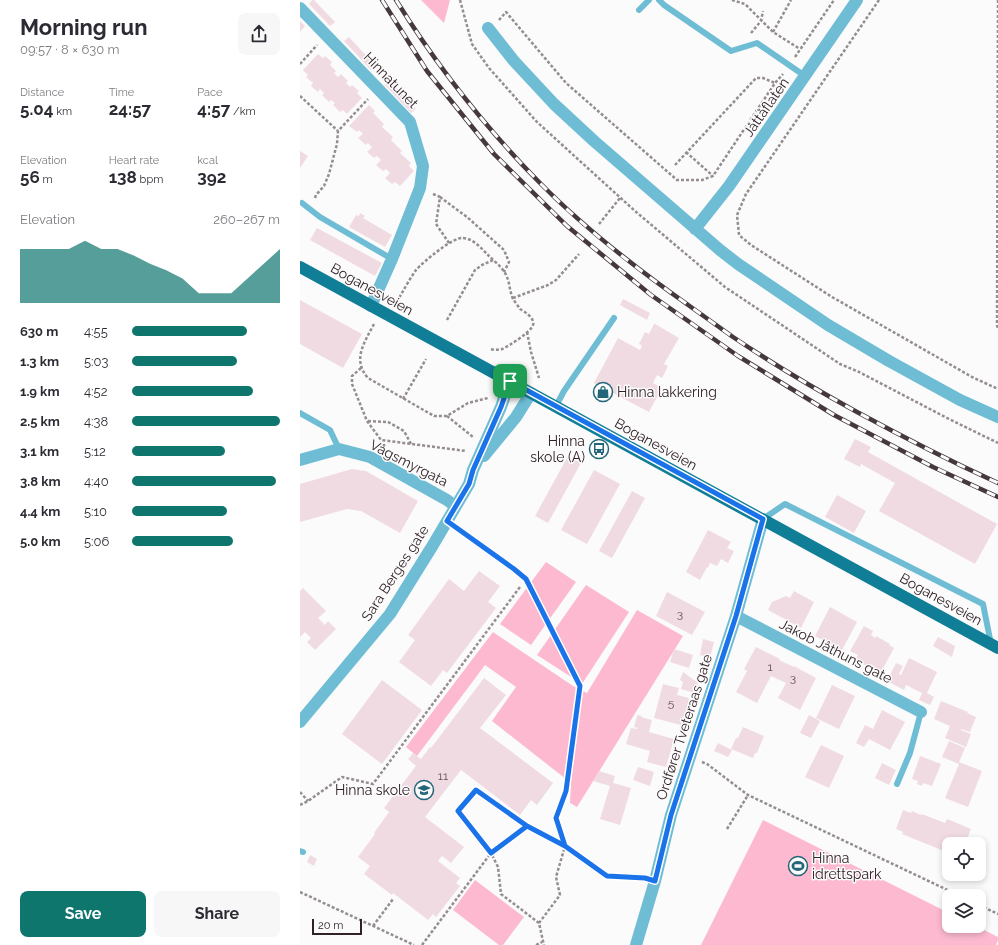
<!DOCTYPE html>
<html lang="en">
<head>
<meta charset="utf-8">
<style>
  body { margin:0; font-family:Raleway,sans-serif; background:#f7f7f7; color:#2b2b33; height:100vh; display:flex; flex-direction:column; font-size:15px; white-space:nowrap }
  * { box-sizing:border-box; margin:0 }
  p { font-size:13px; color:#7c7c81 }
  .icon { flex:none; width:22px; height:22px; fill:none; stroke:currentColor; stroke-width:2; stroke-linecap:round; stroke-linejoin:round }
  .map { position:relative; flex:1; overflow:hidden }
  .drawer { display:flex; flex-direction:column; background:#fff; width:300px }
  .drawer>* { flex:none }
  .tools { position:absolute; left:642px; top:837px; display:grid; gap:8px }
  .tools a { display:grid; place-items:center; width:44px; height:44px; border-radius:8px; background:#fff; box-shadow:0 2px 6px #0003; font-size:20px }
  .scale { position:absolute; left:12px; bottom:10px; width:50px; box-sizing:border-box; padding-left:4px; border:2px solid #312227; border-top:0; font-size:11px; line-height:14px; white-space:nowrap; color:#312227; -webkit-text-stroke:3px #fbfbfb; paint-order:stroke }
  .pin { position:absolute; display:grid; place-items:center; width:34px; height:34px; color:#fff; margin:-17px; border-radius:8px; box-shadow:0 2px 6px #0006 }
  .round { display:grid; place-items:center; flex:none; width:42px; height:42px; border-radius:8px; background:#f7f7f7 }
  .overview { display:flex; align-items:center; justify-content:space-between; height:68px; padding:0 20px }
  h1 { font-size:22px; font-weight:700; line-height:30px }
  .stats { display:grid; grid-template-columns:repeat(3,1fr); gap:6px; height:68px; padding:4px 20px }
  .stats div { display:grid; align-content:center }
  .stats b { font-size:17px; font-weight:700 }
  .stats small { font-size:11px; font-weight:400 }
  .stats p { font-size:11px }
  .chart { height:112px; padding:8px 20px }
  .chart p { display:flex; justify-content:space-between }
  .chart svg { width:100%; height:72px; margin-top:4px; fill:#0f766e; opacity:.7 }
  .button { display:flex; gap:8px; margin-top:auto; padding:8px 20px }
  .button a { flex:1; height:46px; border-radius:8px; background:#0f766e; color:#fff; font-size:16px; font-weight:700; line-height:46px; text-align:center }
  .button a+a { background:#f7f7f7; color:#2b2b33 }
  ul { padding:0 20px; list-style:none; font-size:13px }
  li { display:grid; grid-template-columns:64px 48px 1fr; align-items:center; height:30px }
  li i { height:10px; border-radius:5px; background:#0f766e }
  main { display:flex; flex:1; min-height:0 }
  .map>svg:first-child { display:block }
  .green { fill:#fcb9cf }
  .building { fill:#f1dbe2 }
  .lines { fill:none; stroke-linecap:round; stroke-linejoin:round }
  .path { stroke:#958d8f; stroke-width:2.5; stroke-dasharray:3 2; stroke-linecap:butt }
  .service { stroke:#6ebdd4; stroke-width:6 }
  .minor { stroke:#6ebdd4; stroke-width:12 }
  .primary { stroke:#117e97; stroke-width:12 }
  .rail-casing { stroke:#46393d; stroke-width:4.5 }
  .rail { stroke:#fbfbfb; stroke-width:3; stroke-dasharray:9; stroke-linecap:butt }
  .route-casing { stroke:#fff; stroke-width:8 }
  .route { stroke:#1a73e8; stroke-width:5 }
  .labels { text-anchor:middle; stroke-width:3; stroke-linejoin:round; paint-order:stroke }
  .number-label { font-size:12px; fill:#615056 }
  .street-label { font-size:14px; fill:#312227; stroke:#fbfbfb }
  .poi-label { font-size:14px; fill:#312227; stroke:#fbfbfb; text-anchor:start }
</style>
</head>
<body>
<main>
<section class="drawer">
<div class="overview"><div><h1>Morning run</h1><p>09:57 · 8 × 630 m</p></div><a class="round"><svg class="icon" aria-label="share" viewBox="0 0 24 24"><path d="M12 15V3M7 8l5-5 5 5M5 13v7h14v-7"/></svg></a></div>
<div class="stats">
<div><p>Distance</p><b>5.04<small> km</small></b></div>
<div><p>Time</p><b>24:57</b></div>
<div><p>Pace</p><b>4:57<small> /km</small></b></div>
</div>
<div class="stats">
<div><p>Elevation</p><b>56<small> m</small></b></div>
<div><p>Heart rate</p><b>138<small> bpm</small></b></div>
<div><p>kcal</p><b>392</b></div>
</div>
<div class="chart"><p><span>Elevation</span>260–267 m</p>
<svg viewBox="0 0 160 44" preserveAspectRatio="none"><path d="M0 44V11L10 11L20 11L30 11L40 6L50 11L60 11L70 15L80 20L90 24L100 29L110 38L120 38L130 38L140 29L150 20L160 11V44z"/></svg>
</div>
<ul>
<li><b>630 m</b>4:55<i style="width:78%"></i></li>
<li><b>1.3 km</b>5:03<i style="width:71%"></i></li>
<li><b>1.9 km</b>4:52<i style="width:82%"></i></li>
<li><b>2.5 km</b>4:38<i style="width:100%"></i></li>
<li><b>3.1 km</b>5:12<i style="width:63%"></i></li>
<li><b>3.8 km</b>4:40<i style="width:97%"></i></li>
<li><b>4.4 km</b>5:10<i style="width:64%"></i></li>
<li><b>5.0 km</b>5:06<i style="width:68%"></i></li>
</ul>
<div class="button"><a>Save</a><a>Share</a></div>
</section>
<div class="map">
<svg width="698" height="945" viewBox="0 0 698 945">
  <rect width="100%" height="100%" fill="#fbfbfb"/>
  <path class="green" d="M121,0H150L144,23Z
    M246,562L276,582L231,645L200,624Z
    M286,585L329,612L282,684L237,655Z
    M337,610L383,636L277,807L270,803L271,783L192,721L216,687L185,665L117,756L106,747L193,632L273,686L287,693Z
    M463,820L649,913V926H676L698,937V940L696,945H401Z
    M175,880L224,917L203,945H199L153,910Z"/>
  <path class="building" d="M12,0H14L35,22L30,26L9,4Z
    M0,21L5,26L0,32Z
    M49,37L75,65L71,70L44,41Z
    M18,54L23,58L25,56L32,62L30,65L36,71L34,73L38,77L41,74L48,81L46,83L50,87L52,85L59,91L57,93L62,98L47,114L43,110L40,112L33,105L35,103L31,100L29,102L22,95L24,93L20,89L18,92L11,86L13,83L6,77L8,75L3,70Z
    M89,80L116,109L111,113L85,85Z
    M69,105L75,111L73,113L84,124L82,127L93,137L91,140L102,151L100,153L111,163L109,166L114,171L100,186L95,182L92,184L85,178L90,173L86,169L83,171L76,165L81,160L77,156L74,158L67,152L72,147L68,143L66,145L58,138L63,134L59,130L57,132L49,126Z
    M0,151L8,156L0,168Z
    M60,213L65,216L63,218L92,235L85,247L49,227L56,215L59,216Z
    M17,228L82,263L75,276L10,240Z
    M323,299L350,313L347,320L320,305Z
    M0,300L62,334L43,368L0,344Z
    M354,324H355L379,338L364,364L368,366L362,378L357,375L353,383L362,388L349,412L294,383L318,338L340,350L342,346L339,344L345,332L349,334Z
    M555,439L571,447L568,452L697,524L675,564L579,511L595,483L561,464L560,467L544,459Z
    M268,456L281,463L248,523L235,516Z
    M52,469L66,471L118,501L100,533L61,511L47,509L0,522V484Z
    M294,470L320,484L287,544L261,530Z
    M332,491L345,498L312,558L299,551Z
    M537,495L566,511L554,533L525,517Z
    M408,530L431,542L427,548L434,551L428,563L421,559L417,566L410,563L408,568L407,567L400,580L386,572Z
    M179,571L200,586L188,602L196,608L147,673L143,670L131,686L99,662L115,640L108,635L149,579L164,591Z
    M3,588L26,611L18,618L25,625L28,621L36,629L15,650L7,642L11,638L5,632L0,637V591Z
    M494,591L514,602L501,628L468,610L472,602L486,596L490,598Z
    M367,592L405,612L392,635L356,616Z
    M530,607L557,622L542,650L515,636Z
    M564,626L573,631L571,635L575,638L576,636L590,644L589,645L594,648L581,672L576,669L575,670L561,663L562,661L556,658L558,655L550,651Z
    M638,637L655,646L652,657L633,646Z
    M403,639L414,642L410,658L400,655Z
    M456,647L480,659L479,660L494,667V666L516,678L500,710L478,698L486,683L471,676L457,703L436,692L447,671L444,669Z
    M374,649L393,655L389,668L370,662Z
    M609,658L637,672L627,693L634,697L630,705L619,700L622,693L606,685L604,690L587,681L596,663L603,666L599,674L601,675Z
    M383,672L398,683L395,693L381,689L383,682L380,680Z
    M184,678L206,695L180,728L253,783L237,805L231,800L220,815L161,770L125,817L164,847L151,863L142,856L138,861L160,878L156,883L160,886L136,917L133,914L128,920L93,893L92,895L64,874L70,866L58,857L75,834L74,833L89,812L84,808L116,766L108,759L113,753L121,759L130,747L131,748Z
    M82,680L122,710L82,764L42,734Z
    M363,684L379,688L377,695L389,698L385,717L383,716L381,725L354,718Z
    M532,685L555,696L539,729L516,718Z
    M641,701L668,712L667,713L676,717L670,732L661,729V730L671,734L666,747L645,738L650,726L634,719Z
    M582,710L605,722L590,750L569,739L564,747L556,743L565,725L573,729Z
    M338,715L342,716L341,717L352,720L349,732L374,739L366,767L347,762L350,751L326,744L331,728L337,729L338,728L334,727L337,716Z
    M509,715L520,721L511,738L500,733Z
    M443,727L464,736L457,753H455L453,758L431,749L436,738H438Z
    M649,741L665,748L659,762L682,771L668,807L645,798L659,764L642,757Z
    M418,743L432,750L428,757L414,751Z
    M521,745L544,756L529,788L505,777Z
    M620,756L641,764L632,786L623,783L622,786L617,784L618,781L612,779Z
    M582,763L596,770L589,785L575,778Z
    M338,767L354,772L350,786L333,780Z
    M299,771L315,776L313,783L331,788L320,825L300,819L310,786L293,781Z
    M603,810L611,813L612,811L621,815L622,814L645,823L647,819L671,829L665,844H649V853L602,834L603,832L596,829Z
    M10,855L17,859L14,866L7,862Z"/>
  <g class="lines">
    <path class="path" d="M160,0L172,44L189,68L237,122L335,211L425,287L540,364L559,372L649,419L698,443
      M432,0L445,4L473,32L500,49
      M579,0L446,194L437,215L439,235L451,245L532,297L672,377L698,389
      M698,0L697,325L698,329
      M199,20L206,12L266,83L377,180H402L413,176L475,83L483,74
      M473,32L491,0
      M451,33L461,21L463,11
      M495,57L534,0
      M0,64L17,45
      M0,96L38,131
      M386,152L413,176
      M375,165L456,78H463L475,83
      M133,194L140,197L136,224L149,243
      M140,197L167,217L204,250L209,262L204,272
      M15,198L16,195L24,186L29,174L37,144L38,131L68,99
      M299,224L320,198
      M213,298L248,285L256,280L279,254
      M97,302C103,291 109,280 116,270C123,262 154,236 163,238C174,239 181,248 188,255C193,260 201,266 205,273C210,281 209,290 213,299C215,302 218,306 220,309C225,312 235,318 233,325C231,332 209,346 202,349C198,350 194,350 190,349
      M147,320L175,270L182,265L193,260
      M74,324C64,343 52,360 68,378L134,416H147L168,403L188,398
      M227,332L231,352L239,378
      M61,368L52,376V384L67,421L81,440L166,451
      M103,399L126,359
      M147,416L173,437
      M68,421L88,422L104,431L111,444
      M230,588L280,687L266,791L256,819L265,846L307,875L341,878
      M402,762L407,764L448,795L660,896
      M0,792L8,801
      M0,805L8,801L42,777L73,784L220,587
      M427,829L448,795
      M0,892L114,945
      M679,905L698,914
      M239,923L201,894L198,867L191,853L158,811L175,790L227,826L265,846L256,877L260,895L239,923L243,941L244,945
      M73,926L93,899
      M122,945L191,853L226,826
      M236,945L242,942"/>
    <path class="service" d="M359,0L364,5L431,51L457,43L505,76
      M339,10L349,0
      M2,203L20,217L92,259
      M256,406L264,391L314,318
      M0,413L30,430L39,449
      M463,519L485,504L683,604L691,644
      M147,521L214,569L226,579
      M597,784L610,753L621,712
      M0,851L3,852"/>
    <path class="minor" d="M0,8L110,122L123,166L120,188L92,259L71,306
      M188,28L214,61L254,104L294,141L420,250L438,264L528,325L589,361L660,400L698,417
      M395,229L429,186L557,0
      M184,456L216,417L231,393
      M0,460L39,449L70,457L147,500L155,506
      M436,616L621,712
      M0,722L90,614L133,545L169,484L173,470L201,407L210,381
      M336,945L355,881L371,815L436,616L463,519"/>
    <path class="primary" d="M0,267L698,648"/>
    <g class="rail-casing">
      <path id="rail" d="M82,0L127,71L194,154L267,226L351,295L438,356L534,415L633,467L698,497
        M96,0C137,66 185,127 239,182C285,229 337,269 391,307C405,317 419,327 433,337C473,364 515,389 557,412C603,437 650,461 698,483"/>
    </g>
    <use href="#rail" class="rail"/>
  </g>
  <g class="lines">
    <g class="route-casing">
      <path id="route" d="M210,381L201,407L173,470L169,484L147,521L214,569L226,579L280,686L266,791L256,818L265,846L227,826L176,790L158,811L191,853L227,826L265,846L307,876L345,878L355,881L371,815L436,616L463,519L210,381"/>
    </g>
    <use href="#route" class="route"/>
  </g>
  <defs>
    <g id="shop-ring" transform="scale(1)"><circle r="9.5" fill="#fbfbfb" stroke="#226678" stroke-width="1.5"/><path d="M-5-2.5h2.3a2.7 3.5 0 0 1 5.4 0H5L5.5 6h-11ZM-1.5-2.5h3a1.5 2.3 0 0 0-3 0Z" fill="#226678"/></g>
    <g id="bus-ring" transform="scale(1)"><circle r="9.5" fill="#fbfbfb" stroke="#226678" stroke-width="1.5"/><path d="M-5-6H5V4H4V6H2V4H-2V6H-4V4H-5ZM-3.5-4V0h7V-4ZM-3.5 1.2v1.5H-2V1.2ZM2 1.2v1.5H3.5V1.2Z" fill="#226678"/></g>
    <g id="school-ring" transform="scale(1)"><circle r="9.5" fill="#fbfbfb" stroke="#226678" stroke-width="1.5"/><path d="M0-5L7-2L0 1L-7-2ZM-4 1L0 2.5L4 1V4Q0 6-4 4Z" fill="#226678"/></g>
    <g id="stadium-ring" transform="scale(1)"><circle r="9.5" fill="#fbfbfb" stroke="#226678" stroke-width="1.5"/><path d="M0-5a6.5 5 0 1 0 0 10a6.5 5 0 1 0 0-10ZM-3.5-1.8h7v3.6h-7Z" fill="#226678"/></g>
  </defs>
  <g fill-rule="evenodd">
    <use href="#shop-ring" x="303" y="392"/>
    <use href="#bus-ring" x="299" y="449"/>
    <use href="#school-ring" x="124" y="790"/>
    <use href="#stadium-ring" x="498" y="866"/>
  </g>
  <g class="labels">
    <g class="number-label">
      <text x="380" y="618">3</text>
      <text x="470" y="671">1</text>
      <text x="493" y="682">3</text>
      <text x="371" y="707">5</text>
      <text x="143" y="780">11</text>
    </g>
    <g class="street-label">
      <text transform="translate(91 80) rotate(46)" y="5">Hinnatunet</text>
      <text transform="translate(466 107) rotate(-55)" y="5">Jåttåflaten</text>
      <text transform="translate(72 289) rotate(29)" y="5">Boganesveien</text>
      <text transform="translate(356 444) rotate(29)" y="5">Boganesveien</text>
      <text transform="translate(109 463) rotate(27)" y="5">Vågsmyrgata</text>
      <text transform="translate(95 573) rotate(-57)" y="5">Sara Berges gate</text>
      <text transform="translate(641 599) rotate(29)" y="5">Boganesveien</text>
      <text transform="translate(536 651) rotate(27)" y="5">Jakob Jåthuns gate</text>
      <text transform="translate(384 727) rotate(-72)" y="5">Ordfører Tveteraas gate</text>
    </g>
    <g class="poi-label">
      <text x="317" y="397">Hinna lakkering</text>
      <text x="285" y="446" text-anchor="end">Hinna<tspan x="285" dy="16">skole (A)</tspan></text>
      <text x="110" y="795" text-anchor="end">Hinna skole</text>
      <text x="512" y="863">Hinna<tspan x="512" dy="16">idrettspark</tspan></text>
    </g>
  </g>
</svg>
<div class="tools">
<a><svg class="icon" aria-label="locate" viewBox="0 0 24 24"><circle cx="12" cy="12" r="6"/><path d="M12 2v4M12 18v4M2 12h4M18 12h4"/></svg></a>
<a><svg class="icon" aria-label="layers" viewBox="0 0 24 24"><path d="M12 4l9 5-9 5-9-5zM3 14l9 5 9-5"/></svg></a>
</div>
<div class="scale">20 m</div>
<div class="pin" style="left:210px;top:381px;background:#1e9e55"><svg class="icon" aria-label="arrive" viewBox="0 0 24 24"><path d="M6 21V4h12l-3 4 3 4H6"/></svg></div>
</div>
</main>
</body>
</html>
